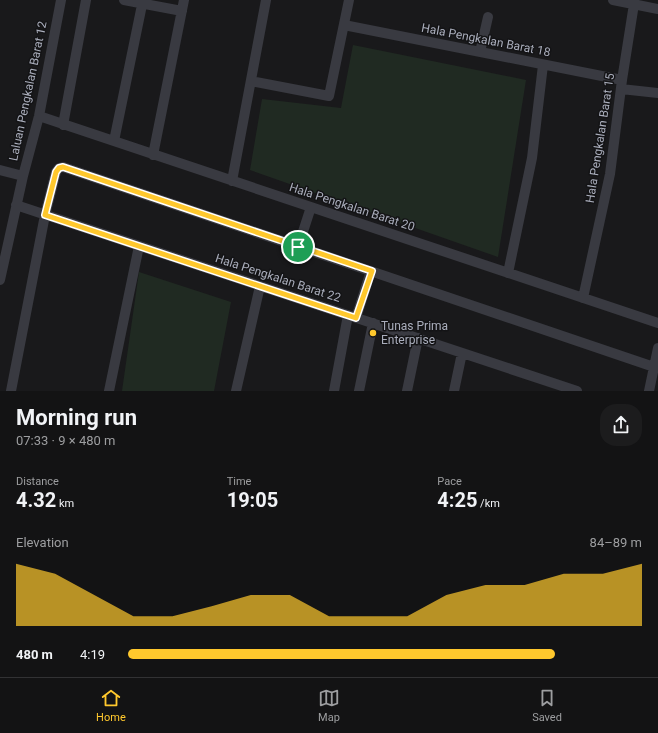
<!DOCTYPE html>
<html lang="en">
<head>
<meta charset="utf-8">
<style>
  body { margin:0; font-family:Roboto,sans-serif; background:#1c1c1d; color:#f1f3f6; height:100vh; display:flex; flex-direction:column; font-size:15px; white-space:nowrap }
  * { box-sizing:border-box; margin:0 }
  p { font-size:13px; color:#9d9ea0 }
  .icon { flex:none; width:22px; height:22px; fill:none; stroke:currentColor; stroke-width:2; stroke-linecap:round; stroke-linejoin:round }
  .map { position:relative; height:391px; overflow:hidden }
  .panel { display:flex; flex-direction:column; background:#131314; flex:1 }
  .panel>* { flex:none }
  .pin { position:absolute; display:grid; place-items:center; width:34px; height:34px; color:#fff; margin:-17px; border:2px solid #fff; border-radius:50%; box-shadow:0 1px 4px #0007 }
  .round { display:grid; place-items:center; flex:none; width:42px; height:42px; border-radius:16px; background:#1c1c1d }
  .overview { display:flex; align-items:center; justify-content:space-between; height:68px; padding:0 16px }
  h1 { font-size:22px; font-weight:700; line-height:30px }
  .stats { display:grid; grid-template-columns:repeat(3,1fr); gap:6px; height:68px; padding:4px 16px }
  .stats div { display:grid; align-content:center }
  .stats b { font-size:20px; font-weight:700 }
  .stats small { font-size:11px; font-weight:400 }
  .stats p { font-size:11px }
  .chart { height:112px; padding:8px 16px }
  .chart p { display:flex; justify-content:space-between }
  .chart svg { width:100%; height:72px; margin-top:4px; fill:#ffc82d; opacity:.7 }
  ul { padding:0 16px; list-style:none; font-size:13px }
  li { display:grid; grid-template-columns:64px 48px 1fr; align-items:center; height:30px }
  li i { height:10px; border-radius:5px; background:#ffc82d }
  .tab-bar { display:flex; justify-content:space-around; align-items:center; height:56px; border-top:1px solid #323234; background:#131314; font-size:11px; color:#9d9ea0 }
  .tab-bar a { display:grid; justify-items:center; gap:2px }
  .tab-bar .active { color:#ffc82d }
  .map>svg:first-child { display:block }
  .green { fill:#202a22 }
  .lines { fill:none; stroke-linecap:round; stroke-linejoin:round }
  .minor { stroke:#393a41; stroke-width:10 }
  .route-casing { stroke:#fff; stroke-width:8 }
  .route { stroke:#ffc82d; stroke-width:5 }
  .poi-dot { fill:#ffc82d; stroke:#141416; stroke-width:1.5 }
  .labels { text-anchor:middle; stroke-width:3; stroke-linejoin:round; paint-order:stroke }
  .street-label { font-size:12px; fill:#aaaebc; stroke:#141416 }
  .poi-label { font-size:12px; fill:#aaaebc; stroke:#141416; text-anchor:start }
</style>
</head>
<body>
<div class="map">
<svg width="658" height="391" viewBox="0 0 658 391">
  <rect width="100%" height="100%" fill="#19191b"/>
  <path class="green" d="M353,45L526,80L498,257L250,170L262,99L341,108Z
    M139,272L231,302L214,391H122Z"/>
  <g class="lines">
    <path class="minor" d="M124,0L182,11
      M613,0L658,9
      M344,25L622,80
      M480,52L488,17
      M251,81L329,96L349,0
      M621,89L658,93
      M39,116L658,323
      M63,125L86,0
      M114,141L143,0
      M153,155L184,0
      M0,170L23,176
      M232,181L266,0
      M16,205L577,391
      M298,247L311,207
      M508,273L532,158L543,65
      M0,280L23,176L39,116L61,0
      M583,298L610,174L622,80L634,4
      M356,318L371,271
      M11,391L45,215L56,172L59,168L63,167L654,367
      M109,391L139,246
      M236,391L260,286
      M334,391L348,315
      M359,391L373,323
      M407,391L418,338
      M454,391L462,353
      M649,391L658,348"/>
  </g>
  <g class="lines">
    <g class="route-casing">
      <path id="route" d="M63,167L372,271L356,318L45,215L56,172L59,168Z"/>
    </g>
    <use href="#route" class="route"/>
  </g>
  <circle class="poi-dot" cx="373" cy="333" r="4"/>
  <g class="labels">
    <g class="street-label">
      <text transform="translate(486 40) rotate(11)" y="4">Hala Pengkalan Barat 18</text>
      <text transform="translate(28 91) rotate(-78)" y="4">Laluan Pengkalan Barat 12</text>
      <text transform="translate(600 138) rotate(-81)" y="4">Hala Pengkalan Barat 15</text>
      <text transform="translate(352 207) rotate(18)" y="4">Hala Pengkalan Barat 20</text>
      <text transform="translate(278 278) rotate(18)" y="4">Hala Pengkalan Barat 22</text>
    </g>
    <g class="poi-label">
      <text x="381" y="330">Tunas Prima<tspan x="381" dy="14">Enterprise</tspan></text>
    </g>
  </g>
</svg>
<div class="pin" style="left:298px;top:247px;background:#1e9e55"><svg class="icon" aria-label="arrive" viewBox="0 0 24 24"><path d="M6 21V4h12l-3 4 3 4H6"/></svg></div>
</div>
<section class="panel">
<div class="overview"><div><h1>Morning run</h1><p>07:33 · 9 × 480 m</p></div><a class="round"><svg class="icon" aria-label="share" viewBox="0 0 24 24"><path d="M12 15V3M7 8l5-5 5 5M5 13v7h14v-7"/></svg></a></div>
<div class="stats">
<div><p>Distance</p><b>4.32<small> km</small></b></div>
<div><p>Time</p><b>19:05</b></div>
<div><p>Pace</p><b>4:25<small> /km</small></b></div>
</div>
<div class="chart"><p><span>Elevation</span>84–89 m</p>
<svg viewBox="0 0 160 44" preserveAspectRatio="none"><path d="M0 44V6L10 12L20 25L30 38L40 38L50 32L60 25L70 25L80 38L90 38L100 38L110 25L120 19L130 19L140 12L150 12L160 6V44z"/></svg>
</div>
<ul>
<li><b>480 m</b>4:19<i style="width:83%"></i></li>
</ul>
</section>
<nav class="tab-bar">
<a class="active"><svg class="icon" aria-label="home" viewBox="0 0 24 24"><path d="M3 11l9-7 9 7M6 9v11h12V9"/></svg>Home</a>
<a><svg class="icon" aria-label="map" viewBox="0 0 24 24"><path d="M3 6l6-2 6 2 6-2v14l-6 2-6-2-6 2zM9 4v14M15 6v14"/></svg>Map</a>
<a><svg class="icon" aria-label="saved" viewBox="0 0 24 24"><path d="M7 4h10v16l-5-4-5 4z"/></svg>Saved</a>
</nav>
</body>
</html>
